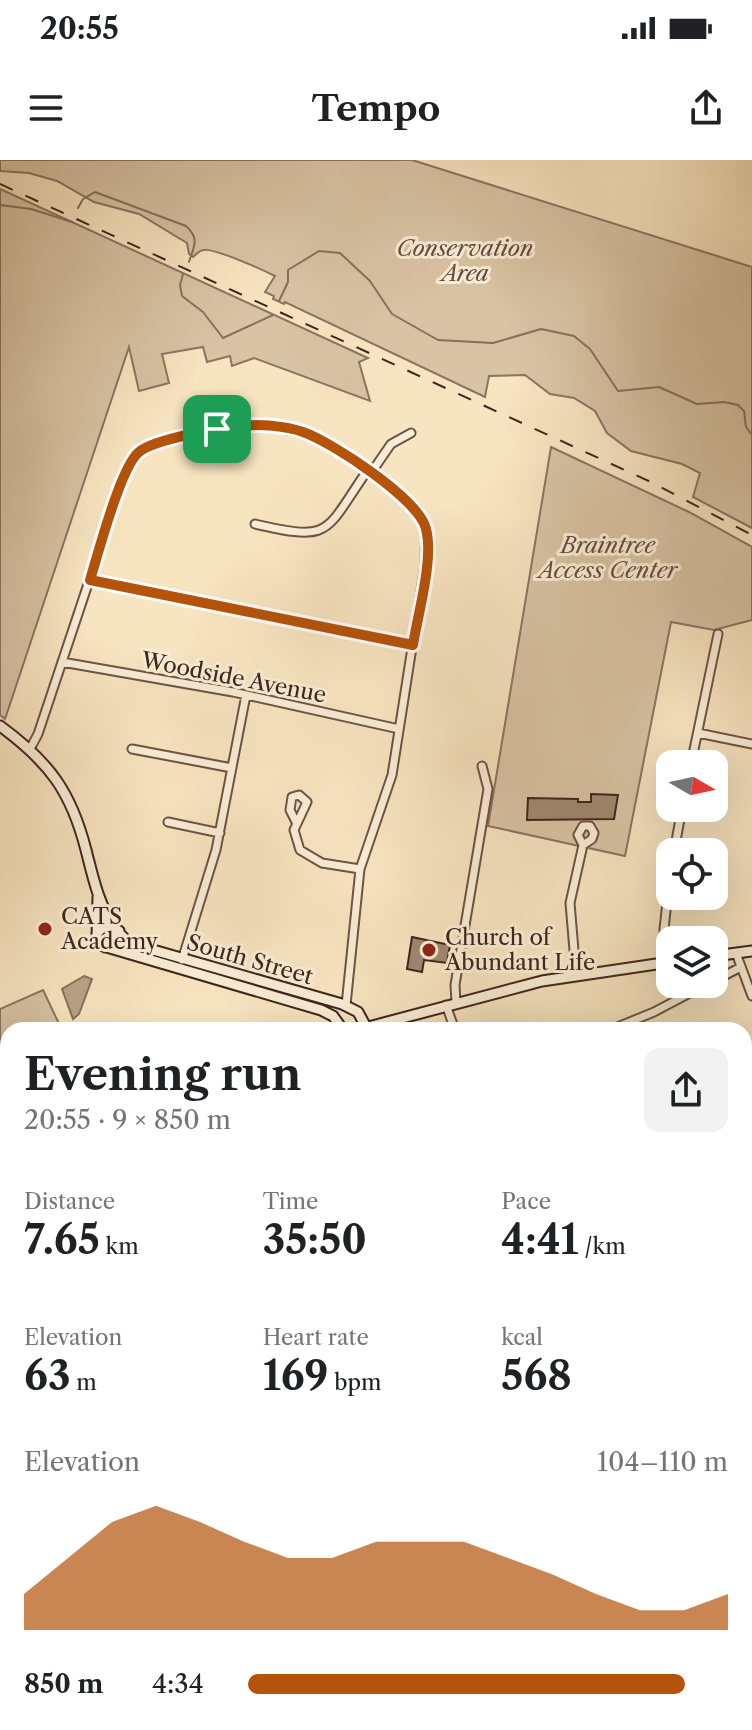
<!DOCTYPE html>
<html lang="en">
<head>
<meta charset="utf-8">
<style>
  body { margin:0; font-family:"Libre Caslon Text",serif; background:#f2f2f2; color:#202124; height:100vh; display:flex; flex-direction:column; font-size:30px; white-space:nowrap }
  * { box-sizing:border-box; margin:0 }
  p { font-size:26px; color:#757577 }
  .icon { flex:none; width:44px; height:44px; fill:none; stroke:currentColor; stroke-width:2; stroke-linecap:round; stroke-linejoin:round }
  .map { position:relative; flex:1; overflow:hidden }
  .details { position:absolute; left:0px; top:862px; width:752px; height:708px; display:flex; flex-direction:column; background:#fff; border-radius:24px 24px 0 0; box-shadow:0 8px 32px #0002 }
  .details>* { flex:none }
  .needle { width:52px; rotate:99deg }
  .buttons { position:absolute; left:656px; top:590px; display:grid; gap:16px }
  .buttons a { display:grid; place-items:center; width:72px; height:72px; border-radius:16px; background:#fff; box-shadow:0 8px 32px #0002; font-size:40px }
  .pin { position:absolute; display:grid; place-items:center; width:68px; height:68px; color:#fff; margin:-34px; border-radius:16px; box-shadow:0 4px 12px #0006 }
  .round { display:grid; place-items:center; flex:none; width:84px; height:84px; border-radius:16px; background:#f2f2f2 }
  .headline { display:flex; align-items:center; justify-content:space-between; height:136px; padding:0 24px }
  h1 { font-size:44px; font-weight:700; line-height:60px }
  .metrics { display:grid; grid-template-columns:repeat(3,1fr); gap:12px; height:136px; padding:8px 24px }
  .metrics div { display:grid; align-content:center }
  .metrics b { font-size:40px; font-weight:700 }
  .metrics small { font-size:22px; font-weight:400 }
  .metrics p { font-size:22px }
  .chart { height:224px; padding:16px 24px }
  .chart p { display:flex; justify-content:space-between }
  .chart svg { width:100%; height:144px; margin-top:8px; fill:#b45309; opacity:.7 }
  ul { padding:0 24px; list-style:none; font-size:26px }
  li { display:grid; grid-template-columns:128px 96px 1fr; align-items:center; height:60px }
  li i { height:20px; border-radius:10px; background:#b45309 }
  .status { display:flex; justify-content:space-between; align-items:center; height:56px; padding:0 40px; background:#fff; direction:ltr }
  .status svg { height:22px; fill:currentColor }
  header { display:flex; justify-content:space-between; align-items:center; height:104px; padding:0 24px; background:#fff; font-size:36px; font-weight:700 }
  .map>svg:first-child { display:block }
  .green { fill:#d8c3a4; stroke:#8b7460; stroke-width:2 }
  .water { fill:#b8a388; stroke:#87705c; stroke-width:2 }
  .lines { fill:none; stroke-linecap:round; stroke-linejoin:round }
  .stream { stroke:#87705c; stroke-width:2 }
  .building { fill:#9e8871; stroke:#3e241b; stroke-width:2 }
  .street-casing { stroke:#6c5444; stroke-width:11 }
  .secondary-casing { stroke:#3e241b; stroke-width:13 }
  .street { stroke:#faedd6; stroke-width:7 }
  .secondary { stroke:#faedd6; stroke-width:9 }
  .rail { stroke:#3e241b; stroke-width:2; stroke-dasharray:14 14; stroke-linecap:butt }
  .route-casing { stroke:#fff; stroke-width:16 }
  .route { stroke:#b45309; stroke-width:10 }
  .poi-dot { fill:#8f2418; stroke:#faedd6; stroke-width:3 }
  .labels { text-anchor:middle; stroke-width:6; stroke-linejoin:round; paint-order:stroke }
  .park-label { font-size:22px; font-style:italic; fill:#644c3d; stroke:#faedd6 }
  .street-label { font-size:22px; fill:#3e241b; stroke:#faedd6 }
  .poi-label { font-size:22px; fill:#3e241b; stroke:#faedd6; text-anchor:start }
</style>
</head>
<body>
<div class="status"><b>20:55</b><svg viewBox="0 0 49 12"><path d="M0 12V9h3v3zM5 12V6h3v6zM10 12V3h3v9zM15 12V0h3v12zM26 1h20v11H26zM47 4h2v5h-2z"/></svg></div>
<header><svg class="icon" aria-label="menu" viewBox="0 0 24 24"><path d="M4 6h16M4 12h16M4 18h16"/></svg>Tempo<svg class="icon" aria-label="share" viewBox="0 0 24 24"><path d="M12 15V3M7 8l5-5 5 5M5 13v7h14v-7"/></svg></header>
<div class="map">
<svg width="752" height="1570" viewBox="0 0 752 1570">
  <rect width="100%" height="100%" fill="#f7e4c0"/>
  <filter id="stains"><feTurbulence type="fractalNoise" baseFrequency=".0025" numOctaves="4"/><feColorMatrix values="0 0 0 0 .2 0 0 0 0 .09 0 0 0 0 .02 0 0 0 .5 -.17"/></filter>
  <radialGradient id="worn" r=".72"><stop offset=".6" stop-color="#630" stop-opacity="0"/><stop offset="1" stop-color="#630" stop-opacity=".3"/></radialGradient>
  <path class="green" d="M0,0H412L752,107V368L693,337L700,313L682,304L631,291L607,273L595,251L574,238L550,234L525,215L489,216L485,237L285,142L284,144L273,139L274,136L265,132L275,116C265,111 215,88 204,90C200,90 196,94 193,97L189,94L187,83L139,54L94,42L57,21L29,13L0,11Z
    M0,29L368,198L359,202L370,241L254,198L232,206L230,196L207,202L203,187L162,194L169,223L139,231L129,187L5,559L0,555Z
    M551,287L689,352L752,387V460L714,470L671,462L625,696L488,666Z
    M43,830L62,870H8V956L0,960V849Z
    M744,1561L752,1563V1570H640L646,1562Z"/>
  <path class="water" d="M84,816L92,819L79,854L73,859L62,829Z"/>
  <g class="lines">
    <path class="stream" d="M0,45L31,49L72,62
      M78,48L83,39L95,32L186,66C200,79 194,86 189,102
      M183,114L180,125L182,136L203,152L223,178L273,155
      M279,141L288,122V110L319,91L340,93L370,121L392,154L438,180L493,183L541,169L574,176L590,189L618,231L659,227L697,244L724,242L738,245L744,251L746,267L752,275"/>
  </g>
  <path class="building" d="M591,634L618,635L614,659L527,660L528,638L578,639V642H591Z
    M412,777L450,785L447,803L424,800L422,812L407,809Z"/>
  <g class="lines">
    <g class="street-casing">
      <path id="street" d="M371,313L391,284L411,273
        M255,364C333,382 324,373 367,311
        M90,420L413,485
        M62,502L233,532L399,569
        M698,573L752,584
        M30,589L38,574L126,310L140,291C156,282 176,279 194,275C292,250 332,282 408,340L418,350L426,365L425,405L392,615L360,709L346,845
        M132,589L232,608
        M691,604L718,474
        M168,662L220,673
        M296,662L290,650L292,637L299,635L307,642L294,670L300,690L322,703L360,709
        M583,666H590L594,673L592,679L583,685L578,675Z
        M674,692L682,648
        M736,793L752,836
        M182,800L216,690L246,535
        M665,802L664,769L670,715
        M576,814L570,743L583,685
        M714,821L739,808
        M456,842L455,825L488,629L482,606
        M446,845L455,870
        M610,870L654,852L707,824
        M744,895L752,891
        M744,982L752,978
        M744,1073L752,1069
        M0,1150L8,1146
        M744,1160L752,1156
        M744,1247L752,1243
        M744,1332L752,1328
        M0,1360H8
        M60,1570V1562
        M187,1570L188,1562
        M384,1570L389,1562"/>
    </g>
    <g class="secondary-casing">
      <path id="secondary" d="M0,566C49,602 71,631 86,690C93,717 98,743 114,766
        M98,737L97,777L103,786L321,850L333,856L343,870
        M97,773L106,764L119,771L117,783L105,787
        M119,773L127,781L139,786L342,844L358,852L366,867
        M714,796L752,791
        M357,870L542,821L670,802
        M0,1033L8,1029
        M744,1421L752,1417
        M494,1570L499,1562"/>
    </g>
    <use href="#street" class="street"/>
    <use href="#secondary" class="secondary"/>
    <path class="rail" d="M0,24L653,323L752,375"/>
  </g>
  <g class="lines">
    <g class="route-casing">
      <path id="route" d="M242,265C262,265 283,265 303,272C332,282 420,340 426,369C434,399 418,453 413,485L90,420C98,394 121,306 139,292C154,279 220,268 242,265Z"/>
    </g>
    <use href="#route" class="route"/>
  </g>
  <g class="poi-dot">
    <circle cx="45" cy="769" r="8"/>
    <circle cx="429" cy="790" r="8"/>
  </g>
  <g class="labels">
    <g class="park-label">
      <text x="465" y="96">Conservation<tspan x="465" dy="25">Area</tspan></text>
      <text x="608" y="393">Braintree<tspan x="608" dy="25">Access Center</tspan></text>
    </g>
    <g class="street-label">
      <text transform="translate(234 517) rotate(11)" y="8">Woodside Avenue</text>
      <text transform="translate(250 799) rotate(16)" y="8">South Street</text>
    </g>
    <g class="poi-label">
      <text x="61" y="764">CATS<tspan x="61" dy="25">Academy</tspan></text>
      <text x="445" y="785">Church of<tspan x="445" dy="25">Abundant Life</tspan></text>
    </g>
  </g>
  <rect width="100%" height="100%" filter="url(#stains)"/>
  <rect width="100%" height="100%" fill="url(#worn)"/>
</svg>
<div class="buttons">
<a><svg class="needle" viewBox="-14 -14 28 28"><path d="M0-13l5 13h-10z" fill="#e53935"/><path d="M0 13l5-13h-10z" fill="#757577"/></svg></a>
<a><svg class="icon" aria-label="locate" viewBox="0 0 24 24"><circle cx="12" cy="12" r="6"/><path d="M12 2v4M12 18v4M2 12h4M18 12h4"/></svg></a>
<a><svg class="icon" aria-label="layers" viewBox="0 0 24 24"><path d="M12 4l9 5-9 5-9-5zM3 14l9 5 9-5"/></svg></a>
</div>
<div class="pin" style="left:217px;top:269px;background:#1e9e55"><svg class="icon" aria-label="arrive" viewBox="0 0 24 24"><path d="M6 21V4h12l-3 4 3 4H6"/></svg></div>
<section class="details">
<div class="headline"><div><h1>Evening run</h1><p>20:55 · 9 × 850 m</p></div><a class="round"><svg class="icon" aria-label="share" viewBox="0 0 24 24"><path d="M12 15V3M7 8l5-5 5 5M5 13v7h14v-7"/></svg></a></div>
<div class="metrics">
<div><p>Distance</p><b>7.65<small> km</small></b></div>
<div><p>Time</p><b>35:50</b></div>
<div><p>Pace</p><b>4:41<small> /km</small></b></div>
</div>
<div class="metrics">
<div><p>Elevation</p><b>63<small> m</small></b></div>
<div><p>Heart rate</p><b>169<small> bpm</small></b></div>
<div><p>kcal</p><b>568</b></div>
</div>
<div class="chart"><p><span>Elevation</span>104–110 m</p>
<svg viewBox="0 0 160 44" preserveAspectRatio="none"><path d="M0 44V33L10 22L20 11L30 6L40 11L50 17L60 22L70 22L80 17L90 17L100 17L110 22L120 27L130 33L140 38L150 38L160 33V44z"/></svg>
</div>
<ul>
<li><b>850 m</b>4:34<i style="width:91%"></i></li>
</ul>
</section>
</div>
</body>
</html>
